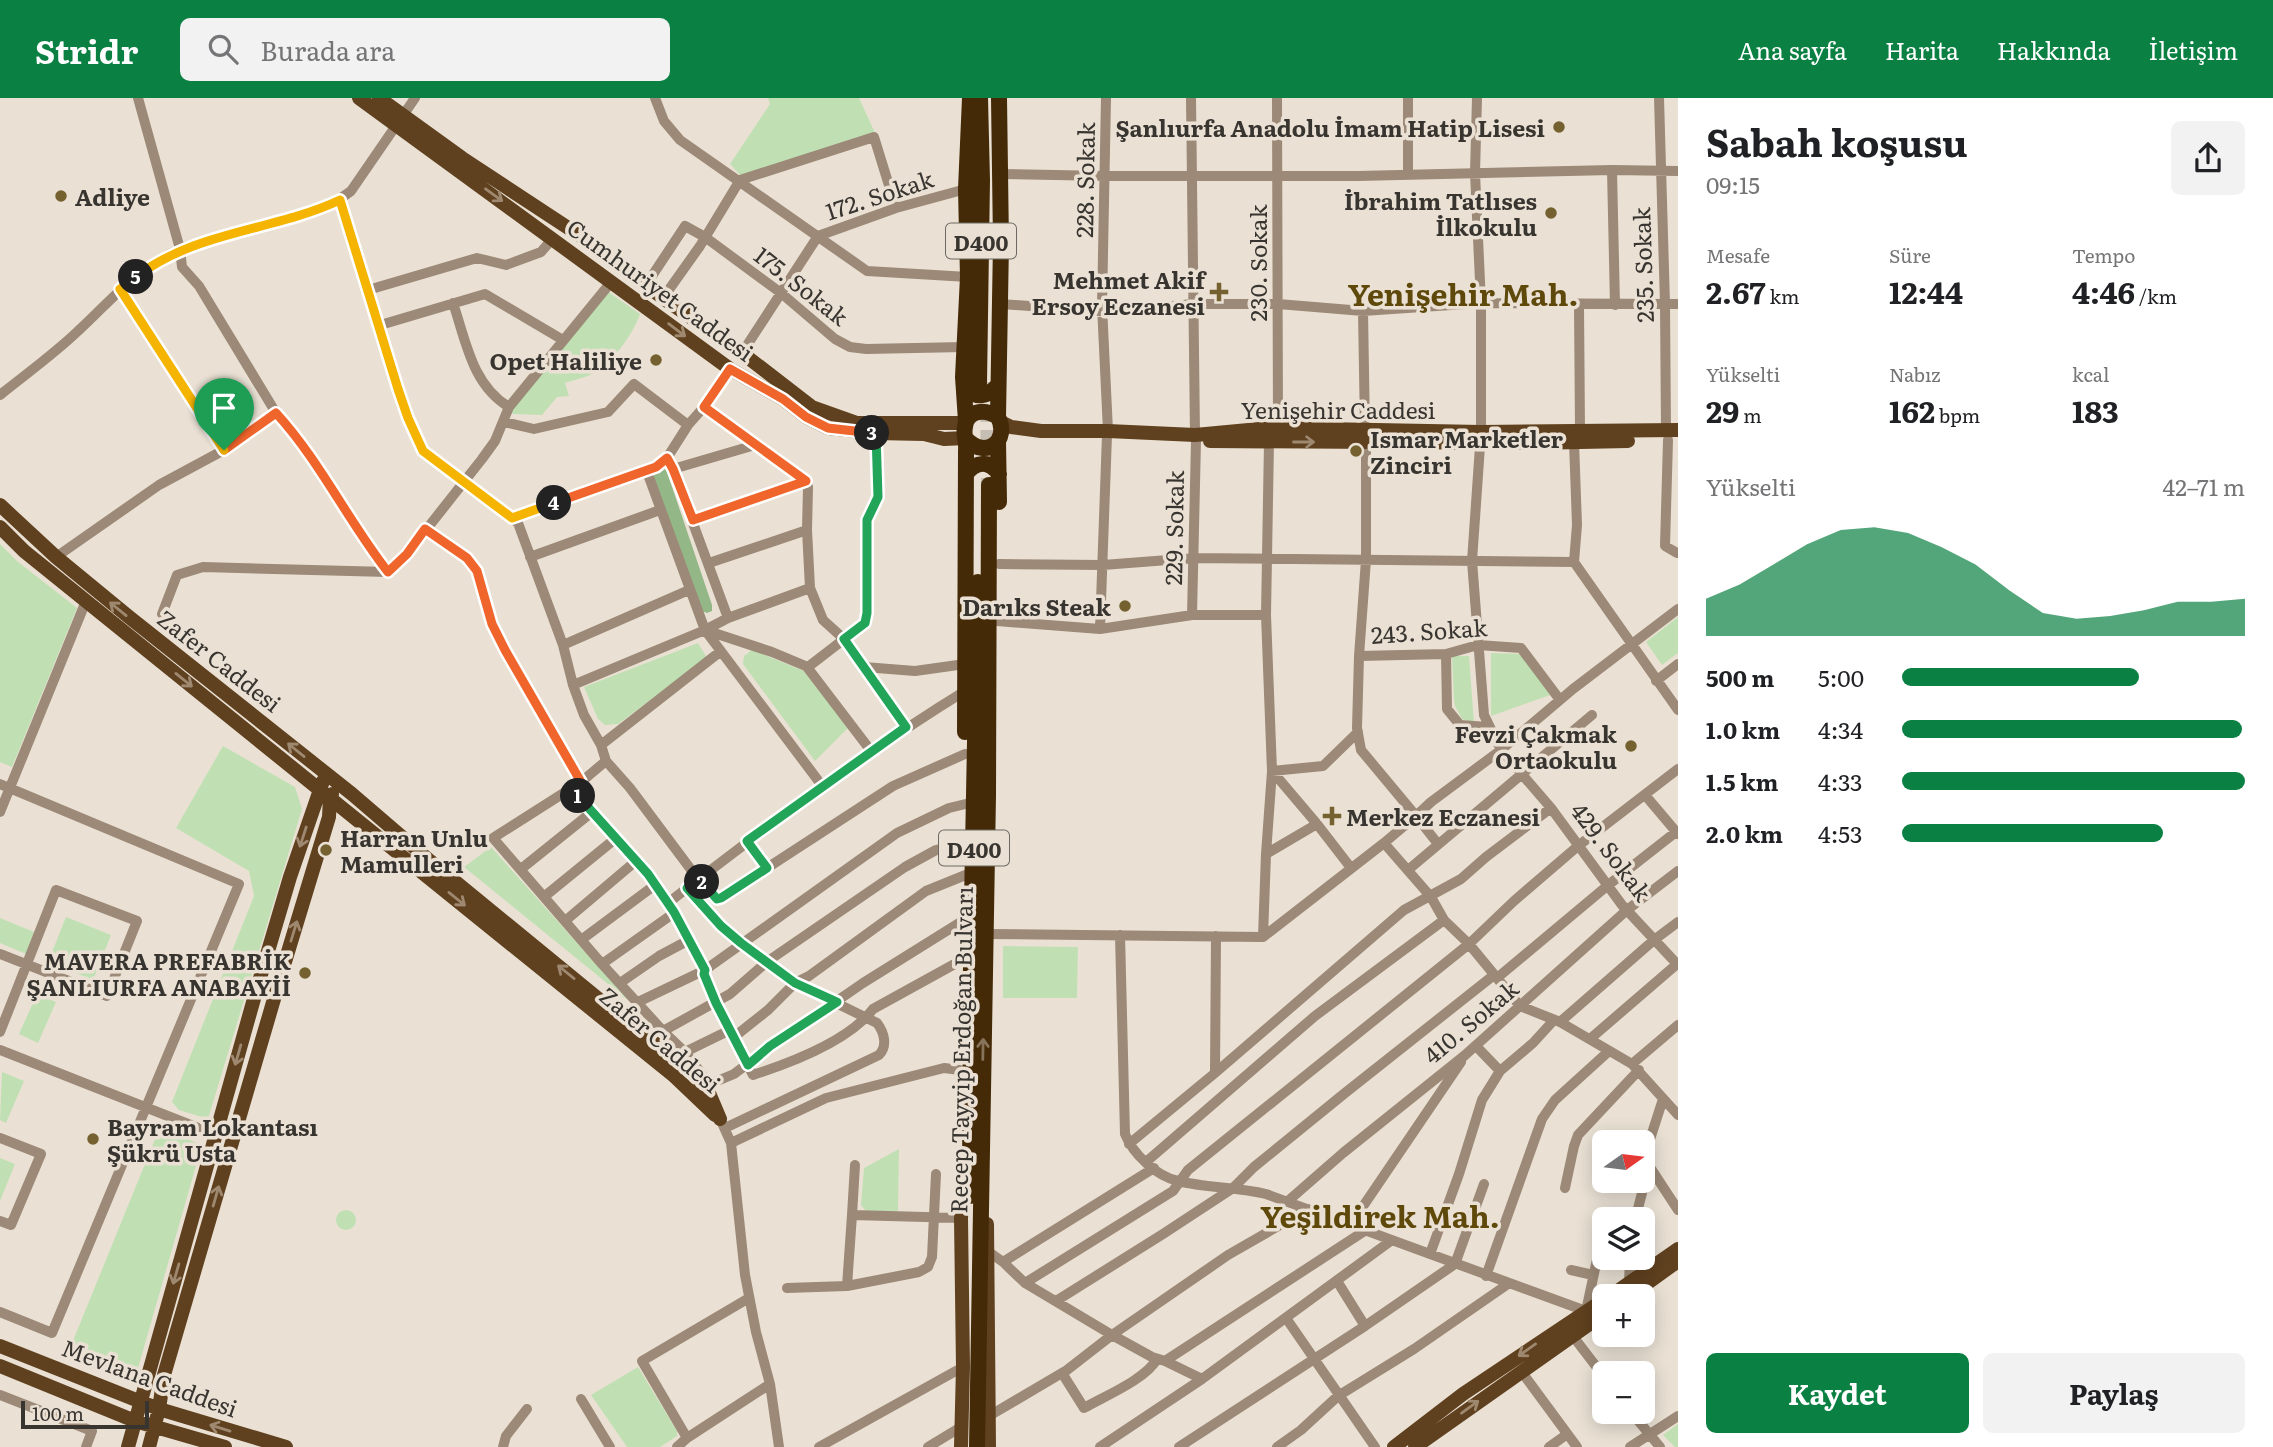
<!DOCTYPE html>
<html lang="tr">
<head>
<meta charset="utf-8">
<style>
	:root { --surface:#fff; --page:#f2f2f2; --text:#202124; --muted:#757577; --accent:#0b8043 }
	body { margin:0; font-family:Literata,serif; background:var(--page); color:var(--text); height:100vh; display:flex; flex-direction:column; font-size:26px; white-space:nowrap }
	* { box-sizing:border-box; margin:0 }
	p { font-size:23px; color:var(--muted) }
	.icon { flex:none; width:38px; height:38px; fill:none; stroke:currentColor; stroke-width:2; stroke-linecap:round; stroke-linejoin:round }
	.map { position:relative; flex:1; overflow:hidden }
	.drawer { display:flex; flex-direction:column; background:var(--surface); width:595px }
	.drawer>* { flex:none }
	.needle { width:46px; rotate:76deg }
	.tools { position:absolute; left:1592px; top:1032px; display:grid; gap:14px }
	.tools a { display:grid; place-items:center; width:63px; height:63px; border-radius:10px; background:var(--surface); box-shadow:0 4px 18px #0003; font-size:35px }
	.scale { position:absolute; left:21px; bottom:18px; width:128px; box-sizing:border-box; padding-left:7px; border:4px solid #383430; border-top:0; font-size:19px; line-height:24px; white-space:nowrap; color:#383430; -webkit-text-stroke:5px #eae1d4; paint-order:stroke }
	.pin { position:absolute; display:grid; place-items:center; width:60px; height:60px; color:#fff; margin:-72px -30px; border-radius:50% 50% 50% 0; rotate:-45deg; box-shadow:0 0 7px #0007 }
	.pin .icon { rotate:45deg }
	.km { position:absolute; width:35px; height:35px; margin:-18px; border-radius:50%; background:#222; color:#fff; font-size:19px; line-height:35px; text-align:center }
	.round { display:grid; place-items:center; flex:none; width:74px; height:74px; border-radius:10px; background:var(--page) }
	.headline { display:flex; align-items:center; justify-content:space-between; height:119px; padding:0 28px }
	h1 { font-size:38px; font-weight:700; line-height:52px }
	.stats { display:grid; grid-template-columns:repeat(3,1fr); gap:10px; height:119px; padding:7px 28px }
	.stats div { display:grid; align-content:center }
	.stats b { font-size:30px; font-weight:700 }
	.stats small { font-size:19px; font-weight:400 }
	.stats p { font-size:19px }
	.chart { height:196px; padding:14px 28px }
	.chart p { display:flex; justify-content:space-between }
	.chart svg { width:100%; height:126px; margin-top:7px; fill:var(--accent); opacity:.7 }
	.action { display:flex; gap:14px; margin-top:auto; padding:14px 28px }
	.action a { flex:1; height:80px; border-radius:10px; background:var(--accent); color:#fff; font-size:28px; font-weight:700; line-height:80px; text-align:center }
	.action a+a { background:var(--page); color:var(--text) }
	ul { padding:0 28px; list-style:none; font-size:23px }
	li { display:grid; grid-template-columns:112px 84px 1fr; align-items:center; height:52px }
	li i { height:18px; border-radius:9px; background:var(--accent) }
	header { display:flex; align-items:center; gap:42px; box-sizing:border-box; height:98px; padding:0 35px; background:var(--accent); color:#fff }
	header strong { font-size:33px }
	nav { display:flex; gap:38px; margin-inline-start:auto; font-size:24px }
	.search { width:490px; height:63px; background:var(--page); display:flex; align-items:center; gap:18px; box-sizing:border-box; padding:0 24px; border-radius:10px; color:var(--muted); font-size:26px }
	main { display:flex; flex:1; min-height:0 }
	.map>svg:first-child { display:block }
</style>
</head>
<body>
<header>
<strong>Stridr</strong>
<div class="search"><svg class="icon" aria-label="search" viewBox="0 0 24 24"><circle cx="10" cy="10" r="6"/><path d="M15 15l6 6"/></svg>Burada ara</div>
<nav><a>Ana sayfa</a><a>Harita</a><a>Hakkında</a><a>İletişim</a></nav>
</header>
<main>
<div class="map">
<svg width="1678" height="1349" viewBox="0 0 1678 1349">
	<rect width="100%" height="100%" fill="#eae1d4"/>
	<path fill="#c0e0b4" d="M768,0H859L876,37L742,79L730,66L770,6Z
		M607,193L640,216C632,238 613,264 592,276C584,280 573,282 565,285L569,298L557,299L542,317L513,316L511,313Z
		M0,446L17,463L77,510L12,669L0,664Z
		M1678,519V555L1662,567L1646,544Z
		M698,545L707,560L618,626L605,627L598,621L584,589Z
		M752,552L804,573L848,630L815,663L743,566L744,558Z
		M1491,555L1521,556L1550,597L1491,618Z
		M1452,558H1469L1474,625L1462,621L1455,608L1454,601Z
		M223,648L295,689L302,711L208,1021L179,1012L172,1004L254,798L249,773L176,730Z
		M491,749L629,903L464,769Z
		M66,819L111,837L93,882L48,864Z
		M0,820L34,834L26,856L0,845Z
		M1003,848L1078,849L1077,900H1003Z
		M37,896L56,904L38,945L19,936Z
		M2,974L24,983L6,1025L0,1022Z
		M160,1029L202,1047L134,1284L66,1260Z
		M899,1051L898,1113H904L867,1114L861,1107L864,1070Z
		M0,1060L15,1066L0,1103Z
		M336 1122a10 10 0 1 1 20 0a10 10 0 1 1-20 0Z
		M638,1269L677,1333V1338L660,1349H627L591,1297Z
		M1678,1326V1349H1675L1663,1337Z"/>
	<path fill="#94b787" d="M660,371H666L712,507V513L707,515L702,513L653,380L656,373Z"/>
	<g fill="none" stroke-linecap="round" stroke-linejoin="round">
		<path stroke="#c6beb3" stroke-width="16" stroke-dasharray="16 8" stroke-linecap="butt" d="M988,284L989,387"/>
		<path stroke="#9c8977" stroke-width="10" d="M138,0L180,151L182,169L199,188L276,315C320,363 347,423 388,474
			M655,0L664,23L680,42L867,173L968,179
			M1106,0L1102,208L1108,333
			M1191,0L1195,337
			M1277,0L1278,330
			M1408,0V76
			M1477,0L1475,75L1481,205V334L1472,463L1484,617L1501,652L1551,710L1622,807L1678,867
			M1659,0L1665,206L1666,333
			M1612,72L1615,207
			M1000,76L1106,78H1358L1612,72L1678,73
			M340,102L398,291L408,320L423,353L518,425L563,547L573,587L584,617L601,647L606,663L630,690L698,781L717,801L721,800L893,688L965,656
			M646,187L685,128L705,139L781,195L835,241L850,249L866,251L964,249
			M119,191L224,352
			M368,192L477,160L506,167L541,154L553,140
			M663,200L700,148L740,82L874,39L896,110
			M453,205C466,243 472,287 509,309
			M1001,206L1111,214L1193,206H1278L1363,213L1481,205L1678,206
			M1579,207L1580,333
			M1363,213L1365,332
			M377,228L485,196L563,242
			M742,255L818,138L896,110L966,91
			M0,297C26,276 54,256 78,233C111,203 139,167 181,151C232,130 309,127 351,93L415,0
			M704,309L806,383L808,389L807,432L810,490L823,522L844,541L906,629
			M504,324L534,331L608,314L634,286L688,327
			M1668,342L1665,448L1677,455
			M1366,345V462L1359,558L1357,630L1361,652L1416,718L1384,745L1431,799L1444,822L1469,846L1520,908L1560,924L1632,966L1678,1017
			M667,360L673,371L728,520
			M646,371L705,532L823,689
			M673,371L755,347
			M512,420L656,369L667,360L688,327L704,309L730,271
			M693,422L806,383
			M425,431L467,460L477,473L492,526L505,552L581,684
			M56,459L159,387L224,352L276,315
			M530,459L660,412
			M1574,464L1678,612
			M1574,464L1577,427L1574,344
			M709,465L807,432
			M999,466L1103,467L1194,460L1574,464
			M162,516L177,477L203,469L388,474L407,456L482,361L495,343L509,309L612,183
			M1192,517L1196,343
			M997,523L1100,531L1192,517H1266
			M1100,531L1107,337
			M705,532L772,554L808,569L865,525L869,450L868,422L878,399L875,335
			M563,547L689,492
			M1446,556L1447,611L1460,627L1488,629
			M1359,558L1446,556L1478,547L1521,550L1560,602
			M807,569L871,653
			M864,569L915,573L965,566
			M1656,583L1678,566
			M573,587L705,532L728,520L810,490
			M601,647L721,553
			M606,663L581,684L493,740L602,866L663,933L685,954L708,984
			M0,686L239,786L52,1235L0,1214
			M571,690L648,776L674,815L705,872L704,876L716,905L753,977C790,965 849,943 873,911L971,857
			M1645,697L1678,736
			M0,714L86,503
			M1317,726L1351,770
			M747,743L767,770
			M1438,746L1416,718L1431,704L1501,652L1573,591L1678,511
			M1266,756L1317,726L1272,673L1323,668L1358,634
			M521,771L592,714
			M1408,772L1592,617
			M687,790L721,828L795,885L877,925C884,934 888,948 879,957L725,1030
			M545,798L615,741
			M668,805C764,731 861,657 965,593
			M565,823L636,763
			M984,836L1263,839L1266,756L1272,673L1266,517L1269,344
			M1120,837L1125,1036C1133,1056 1156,1078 1178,1083C1206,1090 1237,1089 1266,1096L1586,1213L1599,1152
			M1263,839L1384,745
			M581,842L655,787
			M0,856L107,898L137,823L56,792L0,934
			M602,866L674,815
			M1497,880L1607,788L1676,734
			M620,885L659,858L689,842
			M638,904L705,872L897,735L949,710L974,704
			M1560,924L1654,842L1678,824
			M663,933L730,896L768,863L905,769L936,752L974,742
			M734,939L768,912L795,885L809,878L926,793L973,774
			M1590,941L1677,866
			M1476,948L1500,973
			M0,952L216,1037
			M685,954L730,932
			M1632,966L1678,927
			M1215,975L1216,838
			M710,986L734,976L770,949L863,885L972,817
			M718,1016L731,1045L745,1177L756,1234L770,1286L779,1349
			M0,1040L41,1056L11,1127L0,1123
			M731,1045L826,1000L944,970L960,972L970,977
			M1129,1046L1215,975L1404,812L1461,781L1486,759L1551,710
			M1644,1060L1678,1112
			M1146,1064L1315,918L1444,822
			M855,1067L852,1117L961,1120
			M1643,1071L1644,1060L1663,1001
			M1565,1090L1574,1048L1578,1037L1639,972
			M1288,1103L1343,1055L1464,958L1627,812L1678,773
			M1635,1122L1642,1095L1643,1083
			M1351,1126L1461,964
			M989,1154L1003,1164L1025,1185L1112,1237L1152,1259L1165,1263L1202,1281
			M1430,1156L1459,1076L1482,1002L1500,973L1533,945L1554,922
			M1003,1164L1154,1070
			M1571,1172L1593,1177
			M1486,1178L1542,1021L1555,1002L1609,953
			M1337,1183L1365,1228
			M1025,1185L1173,1093L1188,1072L1469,846L1514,803L1578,748L1678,671
			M1629,1186L1630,1160
			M847,1188L852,1117
			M787,1190L847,1188L919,1174L928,1169L932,1159L936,1076
			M1056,1203L1163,1136L1233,1090L1254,1069L1345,995L1494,877
			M1286,1220L1375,1349
			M1569,1233L1605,1280
			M1165,1263L1366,1132
			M1521,1273L1577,1349
			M1062,1275L1084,1310C1105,1298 1146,1281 1157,1261
			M0,1297L92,1333L86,1349
			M581,1301L610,1349
			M1631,1314L1660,1349
			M989,1318L1067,1272L1112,1237L1228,1157L1308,1111
			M687,1340L642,1263L749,1200
			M503,1349L506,1338L527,1311
			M677,1349L687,1340L770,1286
			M819,1349L963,1269
			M928,1349L961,1329
			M1100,1349L1202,1281L1392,1142
			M1179,1349L1365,1228L1455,1166L1484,1086
			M1277,1349L1301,1332L1338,1298L1414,1251L1508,1186
			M1549,1349L1566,1337
			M1630,1349L1678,1318"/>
		<path stroke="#60411f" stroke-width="14" d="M359,0L730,271L783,301L806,319L828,330L875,335L924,336L944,341L966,340
			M379,0L462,60L579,137L663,200L742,255L812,309L857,325H966
			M999,323L1011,329L1041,333H1108L1195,337L1270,330L1481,334L1678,332
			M1210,343L1533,345L1628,343
			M0,407L56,459L129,519L352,696L430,763L607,908L693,975L709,995L720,1021
			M0,429L24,453L673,977L715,1017
			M987,1126L989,1349
			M1609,1199L1678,1151
			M1628,1199L1678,1163
			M0,1248L159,1311L286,1349
			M0,1268L135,1323L225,1349
			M128,1349L255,897L290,779L323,683
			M149,1349L159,1311L164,1277L281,877L329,719L330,699L332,696
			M961,1349L963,1269L961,1120L964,1082
			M1394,1349L1463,1296L1605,1201
			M1415,1349L1605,1215"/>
		<path stroke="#452a08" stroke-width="16" d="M964,281L968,293C979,301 990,297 998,287
			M979,286L982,82L980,0
			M998,319L1001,145L999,0
			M966,323L963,279L968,179L966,91L970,0
			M998,343L999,404
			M966,376C976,363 989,362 999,376
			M965,634L966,353C967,343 963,337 965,329C967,311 986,311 998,319C1010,343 986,361 967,342
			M970,1098L971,857L978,484
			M977,1349L988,697L989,387"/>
	</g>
	<defs><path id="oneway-shaft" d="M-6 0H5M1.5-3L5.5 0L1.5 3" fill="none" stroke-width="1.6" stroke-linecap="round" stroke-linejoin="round" transform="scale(1.75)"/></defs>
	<g stroke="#9e8970">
		<use href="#oneway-shaft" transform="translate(494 97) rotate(36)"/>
		<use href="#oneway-shaft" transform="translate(677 232) rotate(37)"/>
		<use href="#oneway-shaft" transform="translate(1304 344)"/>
		<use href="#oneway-shaft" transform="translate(118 511) rotate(-141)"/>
		<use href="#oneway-shaft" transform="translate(184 582) rotate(39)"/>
		<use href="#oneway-shaft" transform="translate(296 652) rotate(-141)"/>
		<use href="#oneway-shaft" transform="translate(303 739) rotate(108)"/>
		<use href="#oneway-shaft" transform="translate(457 801) rotate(39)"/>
		<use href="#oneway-shaft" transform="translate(294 833) rotate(-73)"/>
		<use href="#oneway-shaft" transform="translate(566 874) rotate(-141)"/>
		<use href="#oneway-shaft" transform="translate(238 957) rotate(106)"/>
		<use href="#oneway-shaft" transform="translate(216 1098) rotate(-74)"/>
		<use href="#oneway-shaft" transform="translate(176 1176) rotate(106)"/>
		<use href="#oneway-shaft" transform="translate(1527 1252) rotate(145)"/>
		<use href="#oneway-shaft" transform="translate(1470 1309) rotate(-36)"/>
		<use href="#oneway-shaft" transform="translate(220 1330) rotate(-163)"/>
	</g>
	<use stroke="#87735a" href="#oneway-shaft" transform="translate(983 951) rotate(-89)"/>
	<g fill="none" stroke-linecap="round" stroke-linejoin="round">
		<defs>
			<path id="split-1" d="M224,352L276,315C320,363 348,423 388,474L407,456L425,431L467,460L477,473L492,526L505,552L581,684L571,690L578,698"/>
			<path id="split-2" d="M578,698L648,776L674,814L705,872L704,876L716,905L748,967L770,948L837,904L795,885L741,845L721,828L687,790L698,781L702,784"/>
			<path id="split-3" d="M702,784L717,801L721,800L767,770L747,743L906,629L844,541L865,525L867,515V422L878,399L876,335H872"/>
			<path id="split-4" d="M554,405L656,369L667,360L673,371L693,422L806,383L704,309L730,271L783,301L806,319L828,330L872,335"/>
			<path id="split-5" d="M136,179C195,133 274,133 340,102L398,291L408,320L423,353L512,420L554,405"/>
			<path id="split-6" d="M136,179L120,191L224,352"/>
		</defs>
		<use href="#split-1" stroke="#fff" stroke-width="14"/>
		<use href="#split-2" stroke="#fff" stroke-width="14"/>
		<use href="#split-3" stroke="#fff" stroke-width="14"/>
		<use href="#split-4" stroke="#fff" stroke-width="14"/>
		<use href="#split-5" stroke="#fff" stroke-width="14"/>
		<use href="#split-6" stroke="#fff" stroke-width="14"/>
		<use href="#split-1" stroke="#f0652b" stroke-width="9"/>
		<use href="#split-2" stroke="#22a559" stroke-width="9"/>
		<use href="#split-3" stroke="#22a559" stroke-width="9"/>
		<use href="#split-4" stroke="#f0652b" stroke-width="9"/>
		<use href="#split-5" stroke="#f5b400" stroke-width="9"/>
		<use href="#split-6" stroke="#f5b400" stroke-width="9"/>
	</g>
	<g fill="#756130" stroke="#eae1d4" stroke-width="2.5">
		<circle cx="1559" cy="29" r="7"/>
		<circle cx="61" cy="98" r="7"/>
		<circle cx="1551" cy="115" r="7"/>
		<path d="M1215.5 183.5h7v7h7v7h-7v7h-7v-7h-7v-7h7z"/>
		<circle cx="656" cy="262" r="7"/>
		<circle cx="1356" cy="353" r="7"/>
		<circle cx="1125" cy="508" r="7"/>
		<circle cx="1631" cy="648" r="7"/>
		<path d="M1328.5 707.5h7v7h7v7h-7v7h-7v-7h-7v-7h7z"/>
		<circle cx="326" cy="752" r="7"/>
		<circle cx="305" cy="875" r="7"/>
		<circle cx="93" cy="1041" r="7"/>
	</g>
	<g text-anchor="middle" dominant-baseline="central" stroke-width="7" stroke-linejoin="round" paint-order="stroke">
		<g fill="#eae1d4" stroke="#6d6861" stroke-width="2">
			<rect x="946" y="125.5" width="70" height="35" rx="5"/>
			<rect x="939" y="732.5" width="70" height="35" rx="5"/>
		</g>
		<g font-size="21" font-weight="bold" fill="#383430">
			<text x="981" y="143">D400</text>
			<text x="974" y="750">D400</text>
		</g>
		<g font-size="23" font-weight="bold" fill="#383430" stroke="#eae1d4" text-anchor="end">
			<text x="1545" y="29">Şanlıurfa Anadolu İmam Hatip Lisesi</text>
			<text x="75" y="98" text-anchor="start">Adliye</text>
			<text x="1537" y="102">İbrahim Tatlıses<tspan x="1537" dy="26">İlkokulu</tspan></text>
			<text x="1205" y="181">Mehmet Akif<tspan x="1205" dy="26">Ersoy Eczanesi</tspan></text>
			<text x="642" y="262">Opet Haliliye</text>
			<text x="1370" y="340" text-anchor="start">Ismar Marketler<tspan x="1370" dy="26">Zinciri</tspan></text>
			<text x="1111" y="508">Darıks Steak</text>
			<text x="1617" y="635">Fevzi Çakmak<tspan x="1617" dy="26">Ortaokulu</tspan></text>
			<text x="1346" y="718" text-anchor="start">Merkez Eczanesi</text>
			<text x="340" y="739" text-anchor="start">Harran Unlu<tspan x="340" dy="26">Mamulleri</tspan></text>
			<text x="291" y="862">MAVERA PREFABRİK<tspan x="291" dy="26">ŞANLIURFA ANABAYİİ</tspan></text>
			<text x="107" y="1028" text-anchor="start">Bayram Lokantası<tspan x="107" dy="26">Şükrü Usta</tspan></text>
		</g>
		<g font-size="23" fill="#383430" stroke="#eae1d4">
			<text transform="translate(1084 82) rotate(-89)">228. Sokak</text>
			<text transform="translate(879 96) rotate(-18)">172. Sokak</text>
			<text transform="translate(1257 165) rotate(-90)">230. Sokak</text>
			<text transform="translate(1642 167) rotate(-92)">235. Sokak</text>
			<text transform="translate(802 187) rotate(38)">175. Sokak</text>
			<text transform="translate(661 191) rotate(36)">Cumhuriyet Caddesi</text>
			<text x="1338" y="311">Yenişehir Caddesi</text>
			<text transform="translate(1173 430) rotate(-89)">229. Sokak</text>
			<text transform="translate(1429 532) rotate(-4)">243. Sokak</text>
			<text transform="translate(220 562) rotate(38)">Zafer Caddesi</text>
			<text transform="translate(1612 753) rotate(53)">429. Sokak</text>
			<text transform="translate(1470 923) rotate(-40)">410. Sokak</text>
			<text transform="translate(661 941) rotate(40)">Zafer Caddesi</text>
			<text transform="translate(960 952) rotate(-89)">Recep Tayyip Erdoğan Bulvarı</text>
			<text transform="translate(150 1279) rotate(20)">Mevlana Caddesi</text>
		</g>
		<g font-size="30" font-weight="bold" fill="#5e480a" stroke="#eae1d4">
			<text x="1463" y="195">Yenişehir Mah.</text>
			<text x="1380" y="1117">Yeşildirek Mah.</text>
		</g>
	</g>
</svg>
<div class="tools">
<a><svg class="needle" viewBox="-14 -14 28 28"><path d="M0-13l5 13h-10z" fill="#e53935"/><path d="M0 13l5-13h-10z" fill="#757577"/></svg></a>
<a><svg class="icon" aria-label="layers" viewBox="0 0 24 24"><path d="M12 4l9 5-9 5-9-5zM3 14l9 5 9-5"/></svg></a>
<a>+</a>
<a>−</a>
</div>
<div class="scale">100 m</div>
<div class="pin" style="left:224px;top:352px;background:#1e9e55"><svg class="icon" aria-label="arrive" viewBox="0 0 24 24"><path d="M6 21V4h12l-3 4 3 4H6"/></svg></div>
<b class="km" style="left:578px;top:698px">1</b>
<b class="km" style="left:702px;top:784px">2</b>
<b class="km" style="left:872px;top:335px">3</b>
<b class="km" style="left:554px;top:405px">4</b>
<b class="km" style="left:136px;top:179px">5</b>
</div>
<section class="drawer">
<div class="headline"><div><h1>Sabah koşusu</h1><p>09:15</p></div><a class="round"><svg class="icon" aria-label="share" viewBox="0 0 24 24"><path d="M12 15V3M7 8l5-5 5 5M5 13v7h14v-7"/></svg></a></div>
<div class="stats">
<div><p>Mesafe</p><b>2.67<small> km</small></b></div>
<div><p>Süre</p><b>12:44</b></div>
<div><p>Tempo</p><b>4:46<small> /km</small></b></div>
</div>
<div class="stats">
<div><p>Yükselti</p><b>29<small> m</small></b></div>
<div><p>Nabız</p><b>162<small> bpm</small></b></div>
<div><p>kcal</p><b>183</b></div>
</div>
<div class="chart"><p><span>Yükselti</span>42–71 m</p>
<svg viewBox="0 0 160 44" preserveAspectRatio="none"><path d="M0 44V31L10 26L20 19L30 12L40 7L50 6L60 8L70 13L80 19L90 28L100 36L110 38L120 37L130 35L140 32L150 32L160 31V44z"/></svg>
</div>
<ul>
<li><b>500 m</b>5:00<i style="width:69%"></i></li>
<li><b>1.0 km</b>4:34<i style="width:99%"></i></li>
<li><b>1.5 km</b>4:33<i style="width:100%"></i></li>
<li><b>2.0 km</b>4:53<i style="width:76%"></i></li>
</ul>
<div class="action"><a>Kaydet</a><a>Paylaş</a></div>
</section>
</main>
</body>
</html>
